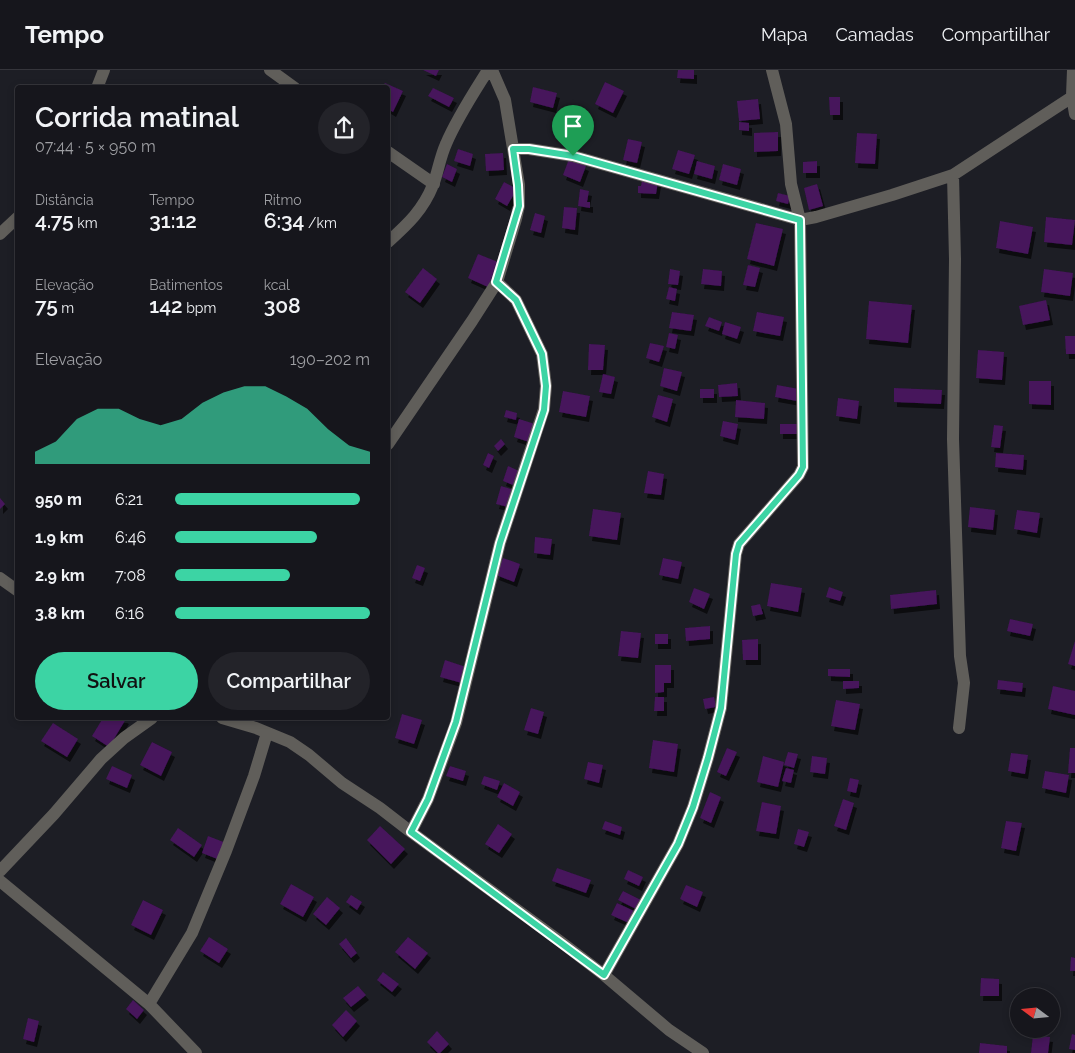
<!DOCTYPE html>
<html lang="pt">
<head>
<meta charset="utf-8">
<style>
	:root { --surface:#16161c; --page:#232329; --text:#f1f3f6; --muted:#9e9fa3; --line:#35353b; --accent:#3cd4a4 }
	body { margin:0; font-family:Raleway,sans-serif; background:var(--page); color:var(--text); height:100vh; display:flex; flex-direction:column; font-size:19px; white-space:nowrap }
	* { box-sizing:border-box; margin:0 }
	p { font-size:16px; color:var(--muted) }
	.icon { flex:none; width:28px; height:28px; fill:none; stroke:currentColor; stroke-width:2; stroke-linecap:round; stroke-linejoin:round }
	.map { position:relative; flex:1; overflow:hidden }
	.sheet { position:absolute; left:15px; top:15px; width:375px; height:635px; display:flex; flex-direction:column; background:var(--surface); border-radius:5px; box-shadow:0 2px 8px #0003,0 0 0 1px var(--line) }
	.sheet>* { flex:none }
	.needle { width:32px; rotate:286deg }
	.controls { position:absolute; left:1010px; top:918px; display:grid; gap:10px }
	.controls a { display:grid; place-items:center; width:50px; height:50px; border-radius:50%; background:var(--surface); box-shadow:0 2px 8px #0003,0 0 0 1px var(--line); font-size:25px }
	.pin { position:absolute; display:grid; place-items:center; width:42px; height:42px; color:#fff; margin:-51px -21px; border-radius:50% 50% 50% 0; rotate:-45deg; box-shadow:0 0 5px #0007 }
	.pin .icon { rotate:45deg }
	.round { display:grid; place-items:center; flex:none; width:52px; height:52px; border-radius:26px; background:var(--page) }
	.head { display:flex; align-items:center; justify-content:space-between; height:85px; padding:0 20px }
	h1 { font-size:28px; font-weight:600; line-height:38px }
	.metrics { display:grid; grid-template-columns:repeat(3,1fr); gap:8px; height:85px; padding:5px 20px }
	.metrics div { display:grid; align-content:center }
	.metrics b { font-size:21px; font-weight:600 }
	.metrics small { font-size:14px; font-weight:400 }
	.metrics p { font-size:14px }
	.chart { height:140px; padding:10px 20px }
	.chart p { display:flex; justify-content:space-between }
	.chart svg { width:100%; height:90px; margin-top:5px; fill:var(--accent); opacity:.7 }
	.cta { display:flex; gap:10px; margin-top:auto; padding:10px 20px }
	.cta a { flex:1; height:58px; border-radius:30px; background:var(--accent); color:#111; font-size:20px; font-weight:600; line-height:58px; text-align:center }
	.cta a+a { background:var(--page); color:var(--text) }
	ul { padding:0 20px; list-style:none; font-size:16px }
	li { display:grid; grid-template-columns:80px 60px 1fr; align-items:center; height:38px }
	li i { height:12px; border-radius:6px; background:var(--accent) }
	header { display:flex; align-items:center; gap:30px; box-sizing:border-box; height:70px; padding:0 25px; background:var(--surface); border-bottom:1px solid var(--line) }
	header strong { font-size:24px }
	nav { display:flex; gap:28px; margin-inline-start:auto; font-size:18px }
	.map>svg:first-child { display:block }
</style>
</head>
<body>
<header>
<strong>Tempo</strong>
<nav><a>Mapa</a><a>Camadas</a><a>Compartilhar</a></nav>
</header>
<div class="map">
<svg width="1075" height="983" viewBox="0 0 1075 983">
	<defs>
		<filter id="shadow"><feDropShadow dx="3" dy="5" stdDeviation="0" flood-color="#0009"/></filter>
	</defs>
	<rect width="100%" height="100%" fill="#1d1e25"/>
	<path fill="#46145c" filter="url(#shadow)" d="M423,0H439L436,6Z
		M678,0H694V9L677,8Z
		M605,12L624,21L613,43L595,34Z
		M385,13L403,21L393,42L388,39V18H382Z
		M533,17L557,23L553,38L530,32Z
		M433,18L454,28L449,37L428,26Z
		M829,27H840V45H830Z
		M758,29L760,49L739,51L737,31Z
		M739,52L749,53V61L739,60Z
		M778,62V81L754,82V63Z
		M857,63L877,64L875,94L855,93Z
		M628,69L642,72L637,93L623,90Z
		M458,79L473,84L470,96L454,91Z
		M678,80L695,85L689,104L672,99Z
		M503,83L504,100L486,101L485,84Z
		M569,89L586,96L580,112L563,105Z
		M697,91L715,96L712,109L694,104Z
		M817,91V103H803V92Z
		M447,94L457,99L452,112L442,107Z
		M723,94L741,99L737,115L719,110Z
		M642,111L658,112L656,124L638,123V116H641Z
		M504,112L517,119L507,136L495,129Z
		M817,114L823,136L809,140L804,118Z
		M580,119L589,121L587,132H590V138L578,136Z
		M778,123L790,126L788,134L776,131Z
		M564,137L577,138L575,160L562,158Z
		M535,143L545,146L541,163L530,160Z
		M1046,147L1075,150L1072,175L1044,172Z
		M1000,151L1033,157L1028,184L996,178Z
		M756,153L783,159L774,196L747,189Z
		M478,184L498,192L488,217L468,208Z
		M748,195L760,198L755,217L743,215Z
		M423,198L437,209L420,233L405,222Z
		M670,199L680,201L678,215L668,214Z
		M703,199L722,201L721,216L701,214Z
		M1044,199L1073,203L1070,226L1041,222Z
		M669,217L677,219L675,231L666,229Z
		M1046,230L1050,250L1023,255L1019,236Z
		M869,231L912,235L908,273L866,269Z
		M672,242L694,245L691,261L669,258Z
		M757,242L784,247L780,266L753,261Z
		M709,247L722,252L719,261L705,256Z
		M725,252L741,257L737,269L722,264Z
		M669,263L678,265L675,279L666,277Z
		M1065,266H1075V284H1066Z
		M650,273L664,276L659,292L646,288Z
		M589,274L605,275L603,300H588Z
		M978,280L1004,282L1002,310L976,308Z
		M664,298L682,302L677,321L660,316Z
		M603,304L615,307L611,324L599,322Z
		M1029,311H1051V335L1029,334Z
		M737,313L738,326L719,327L718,315Z
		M777,315L799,319L797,331L775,327Z
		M894,318L942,320L941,334L894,332Z
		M700,319H714V328H700Z
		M563,321L590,326L586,347L559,342Z
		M658,325L673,329L667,352L652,347Z
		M838,328L859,331L857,349L836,346Z
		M736,330L765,333L764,349L735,347Z
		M506,340L517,343L516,350L504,347Z
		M519,349L535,354L529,372L514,367Z
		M723,351L738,354L735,370L720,366Z
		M780,354H800V364H780Z
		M994,355L1003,356L1000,378L991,377Z
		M501,369L505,374L498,381L494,376Z
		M488,383L494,386L489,398L483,395Z
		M996,383L1024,385L1023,400L995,397Z
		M508,396L519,401L513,415L503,411Z
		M648,401L664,404L661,425L644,423Z
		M501,416L514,420L508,437L496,434Z
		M0,428L5,434L0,439Z
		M970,437L995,440L993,460L968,457Z
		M593,439L621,443L617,470L589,466Z
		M1017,440L1040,443L1037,463L1014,459Z
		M535,467L552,469L550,485L534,483Z
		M503,488L520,494L514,512L496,505Z
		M663,488L682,492L678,509L659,505Z
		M417,495L425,498L420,511L412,508Z
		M771,513L802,518L798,542L767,536Z
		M829,517L843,522L840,531L826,527Z
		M694,518L710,524L704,539L689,532Z
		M936,520L937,534L891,539L890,525Z
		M760,534L763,544L753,546L751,536Z
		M1010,549L1033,554L1030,566L1007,561Z
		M710,556V569L686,571L685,558Z
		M621,561L641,563L638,588L618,586Z
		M655,564H668V574H655Z
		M758,569V590H743L742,570Z
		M1075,571V596L1068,594Z
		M445,590L466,597L462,613L440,607Z
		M655,595H671V613H664V622L655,623Z
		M828,599H850V607L828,606Z
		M998,610L1023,613L1022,622L997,619Z
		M843,611H859V618L843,619Z
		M1053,616L1075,621V645L1048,639Z
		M655,627H664V641H654Z
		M714,627L716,637L705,639L703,629Z
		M836,630L860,634L855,660L831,656Z
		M531,638L544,642L538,664L524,660Z
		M402,644L422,650L414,674L395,668Z
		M103,648H124L126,649L109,677L92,666Z
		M53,653L78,669L67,687L41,671Z
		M653,670L678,674L674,702L649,698Z
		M152,672L172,682L161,706L140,695Z
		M727,678L737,682L726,706L717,702Z
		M1070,678H1075V703H1068Z
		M788,682L798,684L794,698L784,695Z
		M1011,683L1028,685L1025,704L1008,701Z
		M763,686L784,692L778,717L757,712Z
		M812,686L827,688L825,704L810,702Z
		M588,692L603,695L599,713L584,709Z
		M112,696L132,705L127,718L106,709Z
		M450,696L466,701L463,711L446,706Z
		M786,698L794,700L791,713L782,711Z
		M1045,701L1069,705L1066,723L1042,718Z
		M484,706L500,711L497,720L481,714Z
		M850,708L859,710L856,723L847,721Z
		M504,713L520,722L513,736L497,727Z
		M710,722L721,727L711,753L700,748Z
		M843,729L854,733L846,760L834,756Z
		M762,732L781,736L776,764L756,761Z
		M605,751L622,757L620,765L602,759Z
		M1006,751L1022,753L1016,781L1001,778Z
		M498,754L512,764L499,783L485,774Z
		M380,756L405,779L391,794L367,770Z
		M178,758L202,775L194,787L170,770Z
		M798,759L809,762L804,777L794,774Z
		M208,766L226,773L220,790L202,783Z
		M557,798L591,810L586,823L552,811Z
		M628,800L643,807L639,816L624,809Z
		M291,814L314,827L303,847L280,834Z
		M686,815L703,822L697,837L680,829Z
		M623,821L643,831L638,840L618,830Z
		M351,825L362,832L357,840L346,832Z
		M327,827L340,838L326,855L313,844Z
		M143,830L163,840L151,865L131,855Z
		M617,833L636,842L631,854L611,845Z
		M209,867L228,879L219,893L200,881Z
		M408,867L428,883L415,899L395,882Z
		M346,868L357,883L351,888L339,874Z
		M1071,887L1075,888V901H1070Z
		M383,902L399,914L392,922L377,910Z
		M981,908L999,909V926H980Z
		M358,916L366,925L351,937L343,928Z
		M1042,921V926H1033L1032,922Z
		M133,930L144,940L137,949L126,939Z
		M346,940L357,951L343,967L332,955Z
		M28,948L39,951L34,972L23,969Z
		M437,961L449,974L440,983H438L427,972Z
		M1072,964L1075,965V980L1069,979Z
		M1033,965L1050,967L1048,983H1031Z
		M980,973L1007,976V983H979Z"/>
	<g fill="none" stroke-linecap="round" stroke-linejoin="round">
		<path stroke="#605e5a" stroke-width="12" d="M270,0L295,18
			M1073,0L1072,26L1075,44
			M97,18L104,0
			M513,79H529L573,86L800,150L816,147L892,125L953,105L1075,25
			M388,82L434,114
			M953,105L955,189L953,369L960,586L964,613L959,658
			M0,164L18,147
			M388,172C408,154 423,140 433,115C438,102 440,87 446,74C457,48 473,24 488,0
			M388,374L472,251L497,212L516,149L519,136V115L505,30L492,0
			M0,508L18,521
			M222,648L256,658L290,672L309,685L342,713L380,738L411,762L561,872L604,905L669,960L703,983
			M411,762L428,729L456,653L500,473L544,339L546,316L542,284L516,230L497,212
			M0,801L54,744L101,689L124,668L152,648
			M0,811L149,934L196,983
			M604,905L678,774L693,737L708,688L721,638L736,484L739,474L799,405L803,397L800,150L791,114L786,54L772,0
			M149,934L192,863L226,781L254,706L267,663"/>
	</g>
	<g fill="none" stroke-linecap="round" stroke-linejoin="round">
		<defs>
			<path id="route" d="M513,79H529L573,86L800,150L803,397L799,405L739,474L736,484L721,638L708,688L693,737L678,774L604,905L411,762L428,729L456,652L500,473L544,340L546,316L542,284L516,230L496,212L519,136L518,115Z"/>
		</defs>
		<use href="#route" stroke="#fff" stroke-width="10"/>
		<use href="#route" stroke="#3cd4a4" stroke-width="6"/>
	</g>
</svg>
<div class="controls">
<a><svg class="needle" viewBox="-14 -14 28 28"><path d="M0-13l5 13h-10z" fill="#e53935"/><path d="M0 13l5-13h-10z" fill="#9e9fa3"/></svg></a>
</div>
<div class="pin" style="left:573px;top:86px;background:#1e9e55"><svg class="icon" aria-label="arrive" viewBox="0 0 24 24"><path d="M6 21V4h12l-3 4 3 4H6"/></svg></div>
<section class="sheet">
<div class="head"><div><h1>Corrida matinal</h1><p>07:44 · 5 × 950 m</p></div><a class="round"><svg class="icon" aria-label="share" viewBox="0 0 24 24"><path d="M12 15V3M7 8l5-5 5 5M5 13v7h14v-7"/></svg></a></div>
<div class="metrics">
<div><p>Distância</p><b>4.75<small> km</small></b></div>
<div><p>Tempo</p><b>31:12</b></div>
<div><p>Ritmo</p><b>6:34<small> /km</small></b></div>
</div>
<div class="metrics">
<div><p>Elevação</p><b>75<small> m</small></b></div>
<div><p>Batimentos</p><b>142<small> bpm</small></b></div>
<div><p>kcal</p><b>308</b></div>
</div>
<div class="chart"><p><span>Elevação</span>190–202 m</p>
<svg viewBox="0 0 160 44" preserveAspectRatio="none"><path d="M0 44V38L10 33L20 22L30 17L40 17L50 22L60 25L70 22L80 14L90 9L100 6L110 6L120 11L130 17L140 27L150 35L160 38V44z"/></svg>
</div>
<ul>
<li><b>950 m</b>6:21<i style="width:95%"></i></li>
<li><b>1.9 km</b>6:46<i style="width:73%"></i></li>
<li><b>2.9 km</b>7:08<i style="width:59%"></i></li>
<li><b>3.8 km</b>6:16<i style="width:100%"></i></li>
</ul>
<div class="cta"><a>Salvar</a><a>Compartilhar</a></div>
</section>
</div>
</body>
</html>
